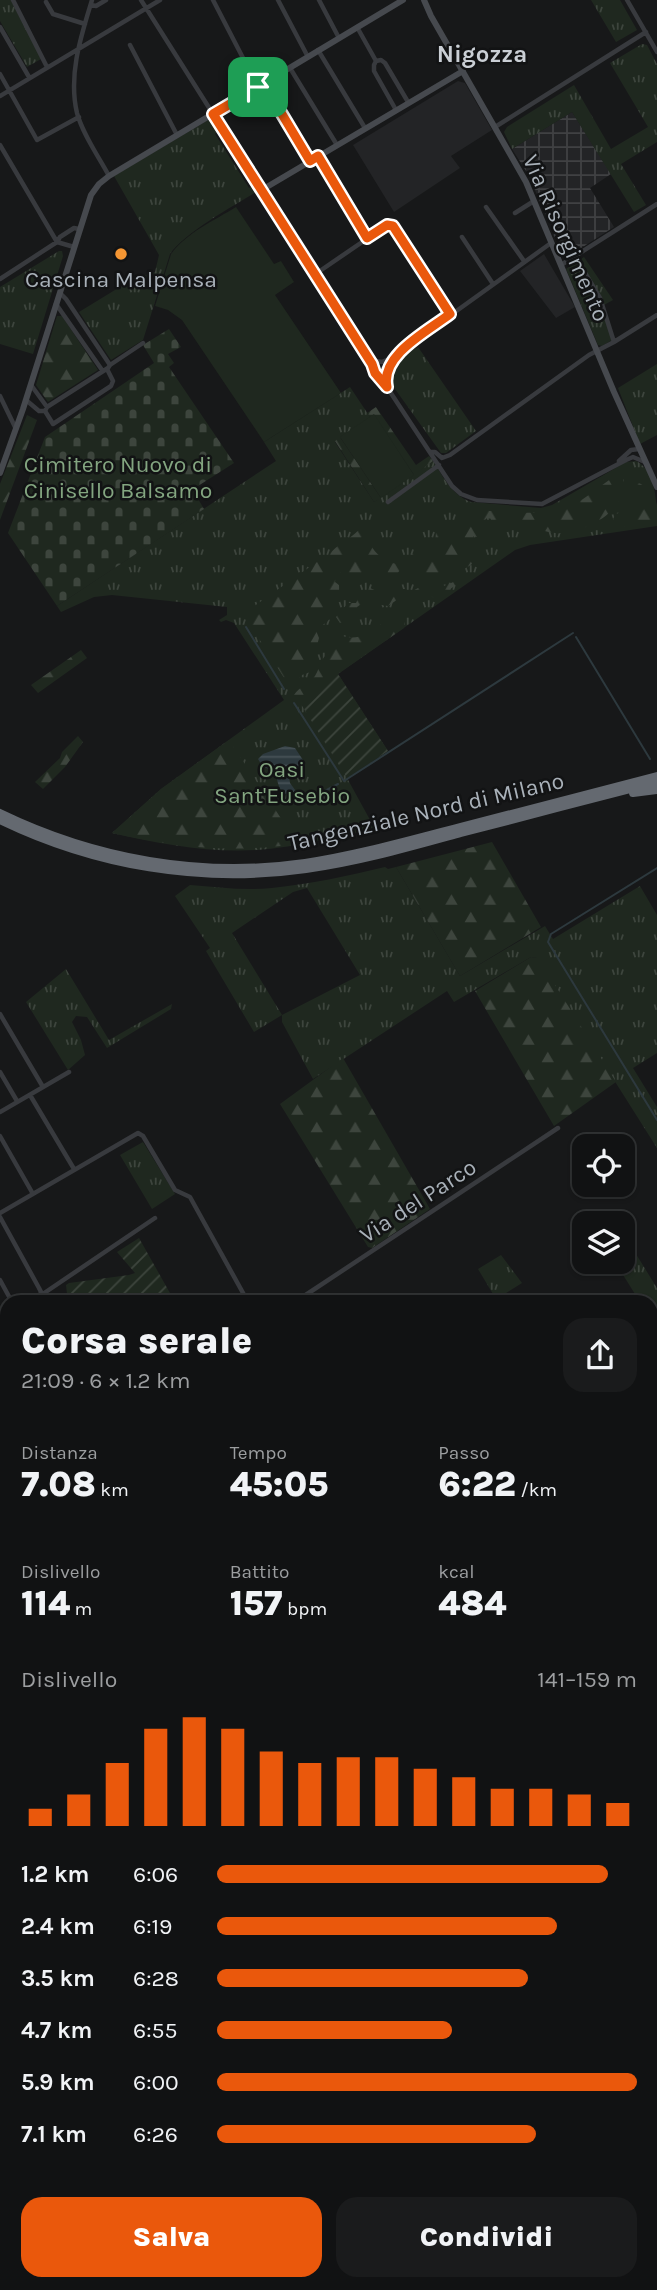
<!DOCTYPE html>
<html lang="it">
<head>
<meta charset="utf-8">
<style>
	:root { --surface:#111213; --page:#1a1b1c; --text:#f1f3f6; --muted:#9c9ea0; --line:#303233; --accent:#ea580c }
	body { margin:0; font-family:Karla,sans-serif; background:var(--page); color:var(--text); height:100vh; display:flex; flex-direction:column; font-size:26px; white-space:nowrap }
	* { box-sizing:border-box; margin:0 }
	p { font-size:23px; color:var(--muted) }
	.icon { flex:none; width:38px; height:38px; fill:none; stroke:currentColor; stroke-width:2; stroke-linecap:round; stroke-linejoin:round }
	.map { position:relative; flex:1; overflow:hidden }
	.details { position:absolute; left:0px; top:1295px; width:658px; height:996px; display:flex; flex-direction:column; background:var(--surface); border-radius:21px 21px 0 0; box-shadow:0 2px 5px #0004,0 0 0 2px var(--line) }
	.details>* { flex:none }
	.tools { position:absolute; left:572px; top:1134px; display:grid; gap:14px }
	.tools a { display:grid; place-items:center; width:63px; height:63px; border-radius:14px; background:var(--surface); box-shadow:0 2px 5px #0004,0 0 0 2px var(--line); font-size:35px }
	.pin { position:absolute; display:grid; place-items:center; width:60px; height:60px; color:#fff; margin:-30px; border-radius:14px; box-shadow:0 4px 10px #0006 }
	.round { display:grid; place-items:center; flex:none; width:74px; height:74px; border-radius:21px; background:var(--page) }
	.overview { display:flex; align-items:center; justify-content:space-between; height:119px; padding:0 21px }
	h1 { font-size:38px; font-weight:800; line-height:52px }
	.stats { display:grid; grid-template-columns:repeat(3,1fr); gap:10px; height:119px; padding:7px 21px }
	.stats div { display:grid; align-content:center }
	.stats b { font-size:35px; font-weight:800 }
	.stats small { font-size:19px; font-weight:400 }
	.stats p { font-size:19px }
	.chart { height:196px; padding:14px 21px }
	.chart p { display:flex; justify-content:space-between }
	.chart svg { width:100%; height:126px; margin-top:7px; stroke:var(--accent); stroke-width:6 }
	.cta { display:flex; gap:14px; margin-top:auto; padding:14px 21px }
	.cta a { flex:1; height:80px; border-radius:21px; background:var(--accent); color:#fff; font-size:28px; font-weight:800; line-height:80px; text-align:center }
	.cta a+a { background:var(--page); color:var(--text) }
	ul { padding:0 21px; list-style:none; font-size:23px }
	li { display:grid; grid-template-columns:112px 84px 1fr; align-items:center; height:52px }
	li i { height:18px; border-radius:9px; background:var(--accent) }
	.map>svg:first-child { display:block }
</style>
</head>
<body>
<div class="map">
<svg width="657" height="2290" viewBox="0 0 657 2290">
	<defs>
		<pattern id="industrial-grid" width="8" height="8" patternUnits="userSpaceOnUse" patternTransform="scale(1.75)"><rect width="8" height="8" fill="#232426"/><path d="M0 4h8M4 0v8" fill="none" stroke="#404143"/></pattern>
		<pattern id="grass-tufts" width="24" height="20" patternUnits="userSpaceOnUse" patternTransform="scale(1.75)"><rect width="24" height="20" fill="#1f281f"/><path d="M3 7l-1-3M5 7V3M7 7l1-3M15 17l-1-3M17 17v-4M19 17l1-3" fill="none" stroke="#3d453d"/></pattern>
		<pattern id="forest-firs" width="22" height="20" patternUnits="userSpaceOnUse" patternTransform="scale(1.75)"><rect width="22" height="20" fill="#1f281f"/><path d="M5 1l3.5 6h-7zM16 11l3.5 6h-7z" fill="#3d453d"/></pattern>
		<pattern id="cemetery-stones" width="16" height="16" patternUnits="userSpaceOnUse" patternTransform="scale(1.75)"><rect width="16" height="16" fill="#1f281f"/><path d="M2 7V4a2 2 0 0 1 4 0v3zM10 15v-3a2 2 0 0 1 4 0v3z" fill="#3d453d"/></pattern>
		<pattern id="garden-furrows" width="10" height="10" patternUnits="userSpaceOnUse" patternTransform="scale(1.75)"><rect width="10" height="10" fill="#1f281f"/><path d="M-1 1l2-2M0 10L10 0M9 11l2-2" fill="none" stroke="#3d453d"/></pattern>
		<pattern id="water-rules" width="6" height="5" patternUnits="userSpaceOnUse" patternTransform="scale(1.75)"><rect width="6" height="5" fill="#2d393e"/><path d="M0 2.5h6" fill="none" stroke="#495358"/></pattern>
	</defs>
	<rect width="100%" height="100%" fill="#171819"/>
	<path fill="#232426" d="M458,81L465,83L492,130L451,156L460,168L394,212L353,145Z
		M544,254L575,307L556,318L520,271Z"/>
	<path fill="url(#industrial-grid)" d="M572,112L611,174L590,188L614,227L575,252L548,220L528,174L512,149Z"/>
	<path fill="url(#grass-tufts)" fill-rule="evenodd" d="M0,0H11L41,59L27,67L0,21Z
		M591,0H620L637,30L616,42Z
		M642,44L647,45L657,64V142L621,164L646,205L634,212L572,112L512,149L504,132L507,127L574,85L611,149L648,127L610,63Z
		M210,119L218,131L215,134L249,188L253,186L256,192C232,207 185,232 170,254L143,340L111,360L79,312L133,279L155,272L159,255L114,176Z
		M59,251H62L63,256L33,354L0,344V287Z
		M584,257L613,300L602,306L612,340L602,346L598,345L566,269Z
		M418,347L476,431L446,453H441L390,382L399,358Z
		M657,364V435L640,444L618,388Z
		M350,387L370,417L335,442L374,502L433,461C444,478 452,495 471,502L541,508L552,505L626,462L636,461C657,471 657,506 657,526L530,545L515,550L338,674L388,751L347,778L375,829C337,836 297,847 258,850C208,853 160,844 112,833L161,789L284,700L234,623L226,620L221,622L219,620L227,615V607L112,595L94,597L61,612L57,606L276,461L264,442Z
		M385,867L388,869L396,867L460,976L545,926L553,939L640,886L657,915V1053L633,1068L657,1107V1148L537,958L531,957L454,1002L447,991L313,1079L282,1022V1015L254,1032L206,951L210,948L175,896L190,885C217,887 244,891 272,888C310,884 348,876 385,867ZM307,888L360,975L282,1015L232,933L293,892Z
		M66,969L109,1040L172,1004L171,1009L107,1048L87,1017L76,1016L72,1022L81,1040L85,1055L68,1070L26,1002Z
		M143,1142L175,1194L152,1209L120,1155Z
		M623,1233L657,1288V1311L651,1314V1302H640L615,1262H623Z
		M501,1255L522,1283L492,1302H481L493,1294L478,1269Z
		M657,1373V1479L651,1482V1376Z"/>
	<path fill="url(#forest-firs)" d="M57,316H62L98,370L48,402L36,385Z
		M376,407L416,465L429,456L433,461L414,475L374,415L370,417L367,413Z
		M27,415L37,420L0,520V484Z
		M340,437L381,498L374,502L335,441Z
		M617,475L623,478C628,510 589,531 561,533C553,534 547,531 539,530C527,528 519,532 509,522C515,507 541,516 555,512C578,507 597,487 617,475Z
		M638,483C645,485 647,489 649,495L655,499L657,505V524L647,525L639,522L632,527L616,526L613,519L616,514L621,512L622,509L632,505C632,495 629,489 638,483Z
		M470,508L490,511L499,510C504,518 505,526 498,533H494L492,519L487,518L483,522L486,530L480,538L473,536L479,553L477,560C456,577 416,600 412,554L424,561L438,555L442,549L435,543L436,533L448,528L455,530L460,528V516Z
		M362,526L365,528C368,546 378,560 397,564L400,570L397,574L391,577L379,576L349,590L344,582L342,574L331,565L328,556C337,543 353,539 362,526Z
		M321,559L323,566L336,575L335,582L339,585C340,601 333,625 315,628L319,638L310,672L302,675L290,687L243,614Z
		M463,578L465,579L437,598C424,595 414,599 401,597L388,606L364,602L357,607L358,616L350,621L340,623L336,617L348,603H356L358,599L357,596L370,588L381,593L391,585H395L399,589H406L409,593L418,588H423L427,593Z
		M401,616L405,620L404,628L299,701L294,695C299,687 309,684 315,676C321,667 320,656 331,653V638L337,634C368,647 374,620 401,616Z
		M81,650L87,658L38,693L31,685Z
		M78,736L83,742L65,767L43,789L35,782L60,758L62,752Z
		M229,740L298,844C230,853 179,848 112,833L161,789Z
		M492,842L541,927L460,976L396,867Z
		M531,957L538,958L616,1082L554,1126L475,991Z
		M343,1058L430,1209L372,1248L368,1247L280,1104Z
		M2,1474L7,1476V1546L0,1548Z"/>
	<path fill="url(#cemetery-stones)" d="M169,329L181,347L168,354L174,363L169,367L234,463L198,486L194,492L204,509L57,606L8,533L45,437L154,363L143,345Z
		M326,2284H425L417,2290H318Z"/>
	<path fill="url(#garden-furrows)" d="M338,674L388,751L347,778L299,701Z
		M139,1238L175,1302H68L66,1285L69,1283L129,1275L135,1273L117,1252Z"/>
	<path fill="#1f281f" d="M236,207L274,264L281,261L294,282L275,295L341,393L264,442L182,320L168,310L155,306L171,254C186,233 215,220 236,207Z
		M374,414L414,475L381,498L340,437Z"/>
	<path fill="url(#water-rules)" d="M285,746L295,748L303,760L299,769L289,776L290,783L298,794L294,798C277,792 279,785 275,771L263,767L258,759L263,754Z"/>
	<g fill="none" stroke-linecap="round" stroke-linejoin="round">
		<path stroke="#2d393e" stroke-width="2" d="M246,627L284,689
			M576,637L650,759
			M294,703L344,781L573,633
			M295,798L300,801
			M302,803L338,784
			M657,868L551,934L548,942L657,1120"/>
		<path stroke="#383a3e" stroke-width="4.5" d="M13,0L47,67
			M92,0C81,36 68,75 77,113C83,135 99,157 109,176
			M141,0L213,114
			M213,0L258,87
			M278,0L308,57
			M319,0L339,38
			M627,0L657,52
			M46,2L53,14L85,24
			M91,5L96,6L106,0
			M0,27L29,77
			M357,27L376,61
			M130,45L177,135
			M318,50L365,128
			M376,61L381,60L385,63L408,102
			M376,61L374,65V71L396,110
			M290,68L337,145
			M0,74L37,140L79,117
			M264,84L310,161
			M0,96L160,0
			M495,127L646,32
			M0,145L57,242L60,237L74,228L79,229
			M318,156L367,238
			M260,191L372,364L376,374L381,376L386,374L395,355
			M486,207L524,261
			M515,213L534,201
			M556,235L575,256L600,298L614,342
			M462,237L493,284
			M561,265L657,204
			M314,275L387,225H390L450,314
			M0,279L57,242L74,247
			M60,293L66,299L110,365
			M56,304L102,370
			M371,360L382,362L391,358L551,243
			M379,375L452,486L461,494L477,500L542,504L626,460L633,457L645,462
			M31,385L47,407
			M0,396L16,429
			M26,400L39,411H45L53,424L111,386L113,381L107,369
			M45,411L47,407L108,368L110,365L143,343
			M431,452H435L442,458L450,455L589,355L614,342L657,315
			M619,461L631,450L639,449
			M388,502L439,465
			M0,1014L43,1087
			M0,1072L17,1101
			M30,1095L74,1169
			M0,1112L69,1072
			M0,1136L33,1194
			M0,1213L138,1133L143,1136L175,1190L190,1197L248,1302
			M0,1217L39,1288L41,1292L39,1297
			M0,1280L12,1302
			M31,1302L155,1218
			M295,1302L558,1128
			M0,1323L7,1318
			M0,1559L7,1555
			M0,1634L7,1631
			M0,1692L7,1688
			M0,1743L7,1740
			M0,1807L7,1804
			M0,1883L7,1880
			M0,1956L7,1953
			M0,2061L7,2055
			M0,2086L7,2101
			M651,2119L657,2129
			M0,2159L7,2155
			M0,2213L7,2211
			M651,2217L657,2214
			M0,2266L7,2263
			M478,2284L482,2290
			M554,2284L558,2290
			M588,2284L592,2290
			M59,2290L63,2284
			M542,2290L552,2284
			M638,2290L639,2284"/>
		<path stroke="#46494e" stroke-width="6" d="M424,0L431,16L526,182L614,392L657,487
			M213,114L260,191L463,71
			M0,473L23,409L91,195L99,184L109,176L403,0
			M651,1370L657,1366
			M651,1846L657,1859
			M651,1862L657,1875
			M0,1894L7,1910
			M651,1944L657,1941
			M190,2284L193,2290
			M462,2284L464,2290"/>
		<path stroke="#54585e" stroke-width="7" d="M651,1822L657,1821
			M0,2053L7,2048"/>
		<path stroke="#646970" stroke-width="8" d="M633,793L657,790
			M0,813C95,859 201,878 305,863C358,855 410,840 461,827C526,810 592,793 657,776
			M0,820C95,866 201,884 306,869C358,862 410,847 461,833C526,816 592,799 657,782"/>
	</g>
	<g fill="none" stroke-linecap="round" stroke-linejoin="round">
		<defs>
			<path id="route" d="M264,84L310,161L318,156L367,238L387,225L393,226L450,314C428,331 380,355 387,387L375,373L372,364L213,114Z"/>
		</defs>
		<use href="#route" stroke="#fff" stroke-width="14"/>
		<use href="#route" stroke="#ea580c" stroke-width="9"/>
	</g>
	<circle fill="#f59633" stroke="#121314" stroke-width="2.5" cx="121" cy="254" r="7"/>
	<g text-anchor="middle" dominant-baseline="central" stroke-width="5" stroke-linejoin="round" paint-order="stroke">
		<g font-size="23" fill="#a9b1b9" stroke="#121314">
			<text transform="translate(566 238) rotate(66)">Via Risorgimento</text>
			<text transform="translate(426 812) rotate(-13)">Tangenziale Nord di Milano</text>
			<text transform="translate(418 1201) rotate(-33)">Via del Parco</text>
		</g>
		<g font-size="23" fill="#a9b1b9" stroke="#121314">
			<text x="121" y="279">Cascina Malpensa</text>
		</g>
		<g font-size="23" fill="#83a580" stroke="#121314">
			<text x="118" y="464">Cimitero Nuovo di<tspan x="118" dy="26">Cinisello Balsamo</tspan></text>
			<text x="282" y="769">Oasi<tspan x="282" dy="26">Sant'Eusebio</tspan></text>
		</g>
		<g font-size="24" font-weight="bold" fill="#cacfd5" stroke="#121314">
			<text x="482" y="54">Nigozza</text>
		</g>
	</g>
</svg>
<div class="tools">
<a><svg class="icon" aria-label="locate" viewBox="0 0 24 24"><circle cx="12" cy="12" r="6"/><path d="M12 2v4M12 18v4M2 12h4M18 12h4"/></svg></a>
<a><svg class="icon" aria-label="layers" viewBox="0 0 24 24"><path d="M12 4l9 5-9 5-9-5zM3 14l9 5 9-5"/></svg></a>
</div>
<div class="pin" style="left:258px;top:87px;background:#1e9e55"><svg class="icon" aria-label="arrive" viewBox="0 0 24 24"><path d="M6 21V4h12l-3 4 3 4H6"/></svg></div>
<section class="details">
<div class="overview"><div><h1>Corsa serale</h1><p>21:09 · 6 × 1.2 km</p></div><a class="round"><svg class="icon" aria-label="share" viewBox="0 0 24 24"><path d="M12 15V3M7 8l5-5 5 5M5 13v7h14v-7"/></svg></a></div>
<div class="stats">
<div><p>Distanza</p><b>7.08<small> km</small></b></div>
<div><p>Tempo</p><b>45:05</b></div>
<div><p>Passo</p><b>6:22<small> /km</small></b></div>
</div>
<div class="stats">
<div><p>Dislivello</p><b>114<small> m</small></b></div>
<div><p>Battito</p><b>157<small> bpm</small></b></div>
<div><p>kcal</p><b>484</b></div>
</div>
<div class="chart"><p><span>Dislivello</span>141–159 m</p>
<svg viewBox="0 0 160 44" preserveAspectRatio="none"><path d="M5 44V38M15 44V33M25 44V22M35 44V10M45 44V6M55 44V10M65 44V18M75 44V22M85 44V20M95 44V20M105 44V24M115 44V27M125 44V31M135 44V31M145 44V33M155 44V36"/></svg>
</div>
<ul>
<li><b>1.2 km</b>6:06<i style="width:93%"></i></li>
<li><b>2.4 km</b>6:19<i style="width:81%"></i></li>
<li><b>3.5 km</b>6:28<i style="width:74%"></i></li>
<li><b>4.7 km</b>6:55<i style="width:56%"></i></li>
<li><b>5.9 km</b>6:00<i style="width:100%"></i></li>
<li><b>7.1 km</b>6:26<i style="width:76%"></i></li>
</ul>
<div class="cta"><a>Salva</a><a>Condividi</a></div>
</section>
</div>
</body>
</html>
